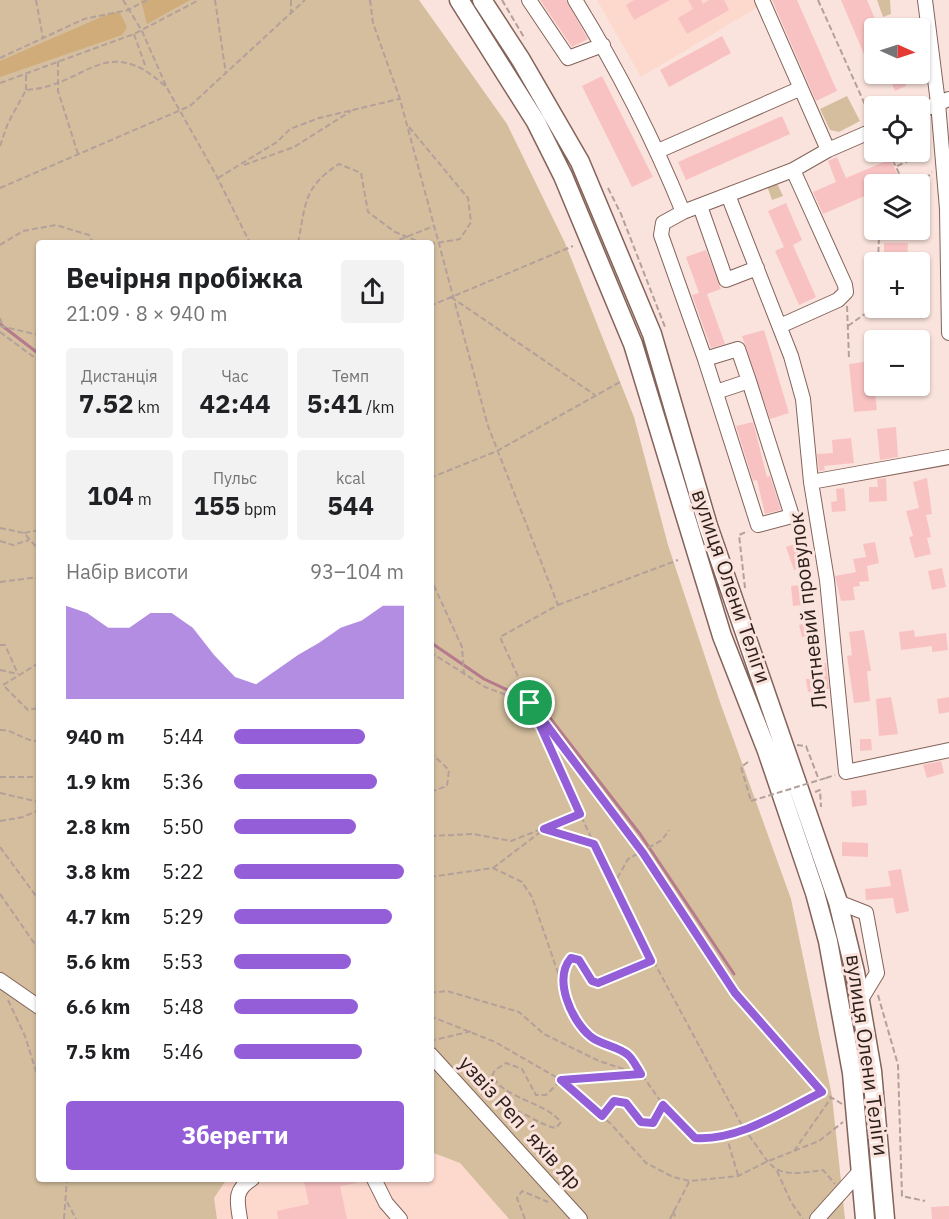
<!DOCTYPE html>
<html lang="uk">
<head>
<meta charset="utf-8">
<style>
	:root { --surface:#fff; --page:#f2f2f2; --text:#202124; --muted:#757577; --accent:#935ed7 }
	body { margin:0; font-family:"IBM Plex Sans",sans-serif; background:var(--page); color:var(--text); height:100vh; display:flex; flex-direction:column; font-size:22px; white-space:nowrap }
	* { box-sizing:border-box; margin:0 }
	p { font-size:20px; color:var(--muted) }
	.icon { flex:none; width:33px; height:33px; fill:none; stroke:currentColor; stroke-width:2; stroke-linecap:round; stroke-linejoin:round }
	.map { position:relative; flex:1; overflow:hidden }
	.details { position:absolute; left:36px; top:240px; width:398px; height:942px; display:flex; flex-direction:column; background:var(--surface); border-radius:6px; box-shadow:0 2px 4px #0004 }
	.details>* { flex:none }
	.needle { width:39px; rotate:93deg }
	.controls { position:absolute; left:864px; top:18px; display:grid; gap:12px }
	.controls a { display:grid; place-items:center; width:66px; height:66px; border-radius:6px; background:var(--surface); box-shadow:0 2px 4px #0004; font-size:30px }
	.pin { position:absolute; display:grid; place-items:center; width:51px; height:51px; color:#fff; margin:-26px; border:3px solid #fff; border-radius:50%; box-shadow:0 2px 6px #0007 }
	.round { display:grid; place-items:center; flex:none; width:63px; height:63px; border-radius:6px; background:var(--page) }
	.overview { display:flex; align-items:center; justify-content:space-between; height:102px; padding:0 30px }
	h1 { font-size:27px; font-weight:700; line-height:45px }
	.stats { display:grid; grid-template-columns:repeat(3,1fr); gap:9px; height:102px; padding:6px 30px }
	.stats div { display:grid; align-content:center; border-radius:6px; background:var(--page); text-align:center }
	.stats b { font-size:26px; font-weight:700 }
	.stats small { font-size:16px; font-weight:400 }
	.stats p { font-size:16px }
	.chart { height:168px; padding:12px 30px }
	.chart p { display:flex; justify-content:space-between }
	.chart svg { width:100%; height:108px; margin-top:6px; fill:var(--accent); opacity:.7 }
	.button { display:flex; gap:12px; margin-top:auto; padding:12px 30px }
	.button a { flex:1; height:69px; border-radius:6px; background:var(--accent); color:#fff; font-size:24px; font-weight:700; line-height:69px; text-align:center }
	ul { padding:0 30px; list-style:none; font-size:20px }
	li { display:grid; grid-template-columns:96px 72px 1fr; align-items:center; height:45px }
	li i { height:15px; border-radius:8px; background:var(--accent) }
	.map>svg:first-child { display:block }
</style>
</head>
<body>
<div class="map">
<svg width="949" height="1219" viewBox="0 0 949 1219">
	<rect width="100%" height="100%" fill="#fae3dc"/>
	<path fill="#fdd8cc" d="M597,0H755L758,7L641,77Z
		M431,1152L460,1163L509,1219H217L214,1198L227,1179H430Z"/>
	<path fill="#d4be9e" d="M0,0H419L507,124L565,243L634,417L668,545L720,702L791,899L832,1096L845,1219H509L460,1163L431,1152L430,243H39V1179H227L214,1198L217,1219H0Z
		M877,0H890L891,14L883,17Z
		M847,96L860,121L839,132L830,130L820,109Z
		M776,181L783,196L772,200L767,186Z"/>
	<path fill="#cfac79" d="M141,0H190L147,24Z
		M113,12L120,13L127,27L122,35L0,77V61Z"/>
	<g fill="none" stroke-linecap="round" stroke-linejoin="round">
		<path stroke="#b67a8d" stroke-width="3" d="M0,324L39,354
			M430,642L484,679L540,705L640,834L734,974"/>
	</g>
	<path fill="#f9c2c2" d="M540,0H566L588,39L572,47Z
		M634,0H670L634,20L626,5Z
		M688,0H701L703,4L709,0H724L729,10L687,34L678,18L693,9Z
		M772,0H797L837,91L816,101Z
		M841,0H867L879,28H874V78Z
		M722,36L731,53L669,87L660,70Z
		M888,74H901L906,86L895,91Z
		M602,76L653,177L632,187L582,86Z
		M782,116L790,134L686,180L678,162Z
		M837,157L846,178L891,159L900,181L893,184H874V192L823,214L813,192L836,182L828,161Z
		M786,203L802,240L793,245L816,297L799,305L775,251L784,247L768,211Z
		M928,215L929,225L920,226V216Z
		M884,243H908L907,262H884Z
		M706,250L721,289L707,294L725,344L711,348L692,295L699,293L686,257Z
		M764,330L789,413L770,419L742,336Z
		M871,361L877,410L854,412L849,364Z
		M753,422L767,477L770,476L781,510L765,514L757,480L753,481L736,426Z
		M896,427L898,457L880,460L877,429Z
		M851,438L854,463L824,466L825,470L819,471L817,454L833,453L832,440Z
		M886,478L887,501L869,502V487H878L877,479Z
		M927,478L932,514L926,515L931,537L927,538L931,554L915,558L909,537L913,536L906,511L919,508L913,482Z
		M844,488L846,511L832,512L831,502L837,501L836,489Z
		M804,541L811,565L794,570L786,547Z
		M875,542L879,563L867,566L869,581L859,582L860,586L853,587L855,600L841,601L835,576L856,572L853,559L866,557L863,544Z
		M942,568L946,587L932,590L928,571Z
		M814,584L815,604L793,606L791,586Z
		M815,620L821,639L809,643L807,636L802,637L799,625Z
		M864,630L871,671H867L870,701L854,703L847,656L852,655L849,632Z
		M914,630L915,637L946,633L948,650L932,652V646L901,650L899,632Z
		M826,663L829,689L808,692L806,679L817,678L815,664Z
		M891,697L898,734L879,736L876,699Z
		M949,697V712L939,714L937,699Z
		M860,739H871L872,750L860,751Z
		M941,761L944,773L927,778L923,765Z
		M866,790L867,805L852,807L851,791Z
		M842,842L868,843V857L842,856Z
		M901,869L909,911L896,914L893,898L866,900L865,889L891,886L888,871Z
		M317,1179H356V1183L340,1186L347,1219H278L277,1211L309,1204L304,1182Z
		M949,1206V1219H932L931,1207Z"/>
	<g fill="none" stroke-linecap="round" stroke-linejoin="round">
		<defs>
			<path id="minor" d="M529,0L568,58L603,45
				M575,0C617,68 653,138 683,212L793,170L828,150L874,130
				M762,0L828,150
				M925,0L938,103L947,209L949,333
				M920,111L949,99
				M658,151L799,89
				M728,195L791,356L803,399L811,482
				M700,206L726,280L757,268
				M683,212L663,223L661,235L705,359L758,525L792,516L749,381L716,392
				M780,326L838,300L846,292L845,285L793,170
				M705,359L738,349L749,381
				M949,457L811,482L827,580L846,772L949,750
				M838,902L866,913L877,973L860,1001
				M0,980L39,1007
				M430,1054L580,1219
				M374,1179L386,1203L400,1219
				M240,1219C237,1200 234,1190 252,1179
				M817,1219L862,1169"/>
			<path id="major" d="M459,0L536,122L563,176L633,344L722,636L767,751L815,893L828,941L852,1073L865,1219
				M482,0L521,60L580,162L652,334L708,526L838,902L855,972L872,1071L885,1219"/>
		</defs>
		<use href="#minor" stroke="#846359" stroke-width="16"/>
		<use href="#major" stroke="#846359" stroke-width="21"/>
		<path stroke="#b4a09a" stroke-width="2" stroke-dasharray="6 3" stroke-linecap="butt" d="M36,0L43,38
			M123,0L142,31L167,88L215,173L250,243
			M215,0L226,74
			M291,0V14
			M370,0L373,23L400,99L488,426L558,605L500,637L530,703L643,853L735,993L822,1092L842,1104
			M502,0L525,39
			M818,0L871,118
			M134,34L146,68
			M0,58L84,19L128,10L147,0
			M58,61V91L78,154
			M0,83L134,34L199,0
			M26,90V75
			M409,127L468,198L471,222L460,239L430,244
			M0,146L8,123L26,90C87,86 105,31 165,86
			M889,152L904,184
			M244,165L294,147L351,111
			M897,166L930,151
			M218,178L277,142L290,129L319,118L399,99
			M920,186L932,172
			M0,188L190,106L305,0
			M608,188L621,214L665,327
			M298,243C306,204 303,187 339,164L361,173L368,212L395,232L422,243
			M391,243L434,226
			M0,245L23,231L56,225L89,235L93,243
			M878,262L879,237L882,230
			M451,297L595,395
			M430,306L573,246
			M847,306L849,358
			M0,318L3,327
			M0,326L39,335
			M848,326L866,313L874,302
			M0,332L39,361
			M430,478L497,451L620,382
			M0,528L24,533
			M39,530L24,533L39,550
			M0,541L13,545L29,540
			M430,577L462,647L464,673
			M0,582L39,577
			M745,588L739,535L748,531
			M558,605L678,560
			M0,645H5L18,674
			M430,652L485,687L528,703
			M39,663L3,685L28,710L39,708
			M0,670L18,674
			M533,710L613,886L744,1129C775,1168 767,1179 823,1170L835,1184
			M0,730C14,729 24,742 39,741
			M797,745L806,746L819,780
			M430,752L449,770L447,786L430,792
			M748,762L741,767L751,801
			M0,777H39
			M826,778L835,775
			M815,792L820,790L821,807
			M0,793L39,802
			M0,821L23,817L39,810
			M544,829L593,843
			M430,836L473,834L511,841L580,814
			M0,847L39,900
			M493,868L543,830
			M430,877L493,868L522,882L532,897L570,1008L590,1037L628,1055L671,1116L695,1138L713,1139L744,1129L822,1092
			M613,886L628,859L662,840L669,830
			M0,894L39,950
			M563,979L566,965L571,958L579,960L592,981L598,983L651,961
			M430,993L447,991L519,1012L544,1034L599,1061L639,1074
			M878,995L898,1065L902,1196L925,1201
			M8,1000L25,1036L39,1081
			M430,1016L495,1042L561,1080L611,1124L646,1163L673,1177L690,1181L738,1176L766,1162L819,1141L843,1122
			M430,1041L472,1031
			M602,1116L614,1100L626,1103L641,1122L653,1123L663,1105
			M504,1118L509,1109C526,1112 539,1125 556,1128L561,1122C542,1100 508,1101 492,1076L495,1070L506,1063L522,1069L536,1095H546L561,1080L641,1074
			M726,1135L738,1175
			M794,1151L831,1098
			M777,1171L791,1202L803,1219
			M67,1202L76,1219
			M673,1211L676,1219
			M64,1219L67,1179
			M525,1219L517,1198L522,1191L548,1202
			M670,1219L689,1182"/>
		<use href="#minor" stroke="#fff" stroke-width="14"/>
		<use href="#major" stroke="#fff" stroke-width="18"/>
		<path stroke="#b4a09a" stroke-width="2" stroke-dasharray="6 3" stroke-linecap="butt" d="M751,801L826,778"/>
	</g>
	<g fill="none" stroke-linecap="round" stroke-linejoin="round">
		<defs>
			<path id="route" d="M530,703L643,853L735,993L822,1092C783,1111 739,1141 695,1138L663,1105L653,1123L641,1122L626,1103L614,1101L602,1116L561,1080L641,1074C637,1068 633,1059 628,1055C618,1046 600,1045 590,1036C571,1020 553,979 571,958L579,960L592,981L598,983L651,961L594,844L544,829L580,814Z"/>
		</defs>
		<use href="#route" stroke="#fff" stroke-width="12"/>
		<use href="#route" stroke="#935ed7" stroke-width="8"/>
	</g>
	<g text-anchor="middle" dominant-baseline="central" stroke-width="6" stroke-linejoin="round" paint-order="stroke">
		<g font-size="21" fill="#2c1e1a" stroke="#fae3dc">
			<text transform="translate(732 586) rotate(71)">вулиця Олени Теліги</text>
			<text transform="translate(807 611) rotate(-97)">Лютневий провулок</text>
			<text transform="translate(868 1055) rotate(82)">вулиця Олени Теліги</text>
			<text transform="translate(521 1122) rotate(48)">узвіз Репʼяхів Яр</text>
		</g>
	</g>
</svg>
<div class="controls">
<a><svg class="needle" viewBox="-14 -14 28 28"><path d="M0-13l5 13h-10z" fill="#e53935"/><path d="M0 13l5-13h-10z" fill="#757577"/></svg></a>
<a><svg class="icon" aria-label="locate" viewBox="0 0 24 24"><circle cx="12" cy="12" r="6"/><path d="M12 2v4M12 18v4M2 12h4M18 12h4"/></svg></a>
<a><svg class="icon" aria-label="layers" viewBox="0 0 24 24"><path d="M12 4l9 5-9 5-9-5zM3 14l9 5 9-5"/></svg></a>
<a>+</a>
<a>−</a>
</div>
<div class="pin" style="left:530px;top:703px;background:#1e9e55"><svg class="icon" aria-label="arrive" viewBox="0 0 24 24"><path d="M6 21V4h12l-3 4 3 4H6"/></svg></div>
<section class="details">
<div class="overview"><div><h1>Вечірня пробіжка</h1><p>21:09 · 8 × 940 m</p></div><a class="round"><svg class="icon" aria-label="share" viewBox="0 0 24 24"><path d="M12 15V3M7 8l5-5 5 5M5 13v7h14v-7"/></svg></a></div>
<div class="stats">
<div><p>Дистанція</p><b>7.52<small> km</small></b></div>
<div><p>Час</p><b>42:44</b></div>
<div><p>Темп</p><b>5:41<small> /km</small></b></div>
</div>
<div class="stats">
<div><b>104<small> m</small></b></div>
<div><p>Пульс</p><b>155<small> bpm</small></b></div>
<div><p>kcal</p><b>544</b></div>
</div>
<div class="chart"><p><span>Набір висоти</span>93–104 m</p>
<svg viewBox="0 0 160 44" preserveAspectRatio="none"><path d="M0 44V6L10 9L20 15L30 15L40 9L50 9L60 15L70 26L80 35L90 38L100 32L110 26L120 21L130 15L140 12L150 6L160 6V44z"/></svg>
</div>
<ul>
<li><b>940 m</b>5:44<i style="width:77%"></i></li>
<li><b>1.9 km</b>5:36<i style="width:84%"></i></li>
<li><b>2.8 km</b>5:50<i style="width:72%"></i></li>
<li><b>3.8 km</b>5:22<i style="width:100%"></i></li>
<li><b>4.7 km</b>5:29<i style="width:93%"></i></li>
<li><b>5.6 km</b>5:53<i style="width:69%"></i></li>
<li><b>6.6 km</b>5:48<i style="width:73%"></i></li>
<li><b>7.5 km</b>5:46<i style="width:75%"></i></li>
</ul>
<div class="button"><a>Зберегти</a></div>
</section>
</div>
</body>
</html>
